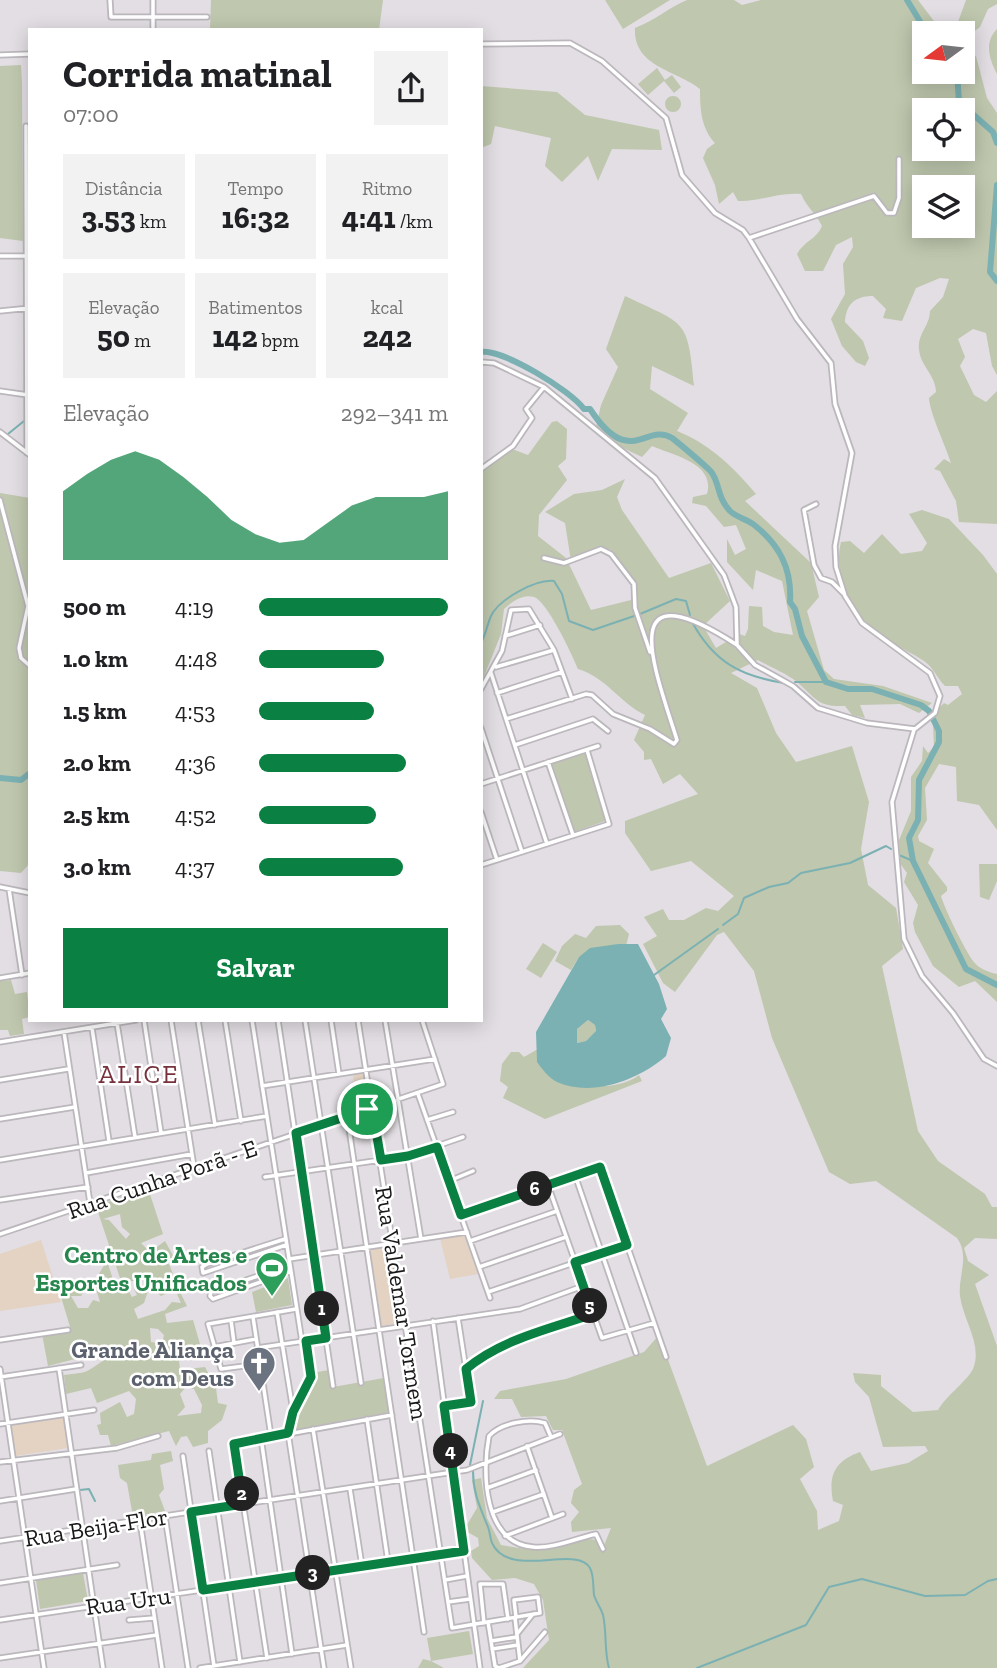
<!DOCTYPE html>
<html lang="pt">
<head>
<meta charset="utf-8">
<style>
	:root { --surface:#fff; --page:#f2f2f2; --text:#202124; --muted:#757577; --accent:#0b8043 }
	body { margin:0; font-family:"Zilla Slab",serif; background:var(--page); color:var(--text); height:100vh; display:flex; flex-direction:column; font-size:26px; white-space:nowrap }
	* { box-sizing:border-box; margin:0 }
	p { font-size:23px; color:var(--muted) }
	.icon { flex:none; width:38px; height:38px; fill:none; stroke:currentColor; stroke-width:2; stroke-linecap:round; stroke-linejoin:round }
	.map { position:relative; flex:1; overflow:hidden }
	.details { position:absolute; left:28px; top:28px; width:455px; height:994px; display:flex; flex-direction:column; background:var(--surface); border-radius:0px; box-shadow:0 4px 18px #0003 }
	.details>* { flex:none }
	.needle { width:46px; rotate:255deg }
	.controls { position:absolute; left:912px; top:21px; display:grid; gap:14px }
	.controls a { display:grid; place-items:center; width:63px; height:63px; border-radius:0px; background:var(--surface); box-shadow:0 4px 18px #0003; font-size:35px }
	.pin { position:absolute; display:grid; place-items:center; width:60px; height:60px; color:#fff; margin:-30px; border:4px solid #fff; border-radius:50%; box-shadow:0 2px 7px #0007 }
	.km { position:absolute; width:35px; height:35px; margin:-18px; border-radius:50%; background:#222; color:#fff; font-size:19px; line-height:35px; text-align:center }
	.round { display:grid; place-items:center; flex:none; width:74px; height:74px; border-radius:0px; background:var(--page) }
	.summary { display:flex; align-items:center; justify-content:space-between; height:119px; padding:0 35px }
	h1 { font-size:38px; font-weight:800; line-height:52px }
	.metrics { display:grid; grid-template-columns:repeat(3,1fr); gap:10px; height:119px; padding:7px 35px }
	.metrics div { display:grid; align-content:center; border-radius:0px; background:var(--page); text-align:center }
	.metrics b { font-size:30px; font-weight:800 }
	.metrics small { font-size:19px; font-weight:400 }
	.metrics p { font-size:19px }
	.chart { height:196px; padding:14px 35px }
	.chart p { display:flex; justify-content:space-between }
	.chart svg { width:100%; height:126px; margin-top:7px; fill:var(--accent); opacity:.7 }
	.button { display:flex; gap:14px; margin-top:auto; padding:14px 35px }
	.button a { flex:1; height:80px; border-radius:0px; background:var(--accent); color:#fff; font-size:28px; font-weight:800; line-height:80px; text-align:center }
	ul { padding:0 35px; list-style:none; font-size:23px }
	li { display:grid; grid-template-columns:112px 84px 1fr; align-items:center; height:52px }
	li i { height:18px; border-radius:9px; background:var(--accent) }
	.map>svg:first-child { display:block }
</style>
</head>
<body>
<div class="map">
<svg width="997" height="1668" viewBox="0 0 997 1668">
	<rect width="100%" height="100%" fill="#e2dee3"/>
	<path fill="#e4d3c2" d="M364,1073L369,1105L358,1108L353,1075Z
		M464,1235L478,1274L450,1279L440,1238Z
		M41,1240L61,1302L0,1311V1254Z
		M391,1245L403,1322L382,1326L370,1249Z
		M63,1415L68,1448L15,1456L10,1423Z"/>
	<path fill="#bfc7ae" fill-rule="evenodd" d="M211,0H383L379,30H210Z
		M605,0H670L623,29Z
		M687,0H734L742,5L761,0H918L943,33H924V72H962L963,45L964,51L976,56L987,98L997,113V375L992,366L986,333L973,329L958,339L965,357L960,366L974,395L986,402L997,391V524L959,522L956,501L940,471L934,469L944,459L951,463C945,444 930,414 929,398L936,392C936,375 920,366 919,349C917,334 930,326 930,311L943,297L949,279L940,278L916,288L902,321L883,318L886,309L873,296C855,296 846,304 845,322L863,341L869,358L865,366L856,362L842,346L831,319L845,294L843,264L853,247L852,237L836,245L823,271H805L797,254C804,241 817,239 822,226C816,213 807,208 801,194C778,192 759,202 738,201L733,192L719,204L715,185L703,158L707,149L715,143C701,128 700,109 700,89C676,70 633,67 635,28C654,21 668,8 687,0ZM924,110H962V149H924ZM924,187H962V226H924Z
		M966,0H997V4L988,9L980,27L963,40L962,33H954Z
		M997,29V74C989,59 984,42 997,29Z
		M21,65L22,83L23,241L0,238V66Z
		M657,68L665,80L672,75L681,87L674,93L664,81L648,95L638,84Z
		M481,86L557,92L585,115L659,130L662,150L612,149L598,181L588,156L562,182L545,166L551,138L495,126L491,144L481,148Z
		M665 104a8 8 0 1 1 16 0a8 8 0 1 1-16 0Z
		M625,296C685,325 688,317 694,386L652,366L650,389L688,413L677,431C711,445 732,466 756,494L745,501L811,563L819,597L807,611L824,670L834,679L883,686L932,703L919,713L900,704L860,705L865,718L852,715L845,706C817,707 817,699 797,682C786,673 770,667 758,660L731,673L757,688L776,733L796,762L852,746L869,802L861,849L868,885L896,908L903,949L882,966L918,1131L938,1161L985,1194L992,1207H997V1239L975,1238L964,1248L968,1261L989,1275L975,1284L997,1346V1668H523L549,1640L543,1600L534,1584L515,1578L492,1580L472,1558L471,1551L479,1546L478,1538L464,1530L477,1508L472,1480L481,1478L487,1518L501,1545L532,1550L589,1539L597,1540L603,1548L611,1528L572,1532L571,1522L579,1512L571,1503L574,1490L582,1484L562,1430H553L546,1416L521,1417L512,1399H494L500,1391L566,1379L644,1352L659,1335L707,1466L793,1425L806,1439L814,1467L800,1479L817,1511L818,1530L839,1521L843,1505L833,1501C828,1475 835,1461 860,1452L871,1471L908,1463L928,1451L925,1446L883,1447L869,1397L855,1382L853,1373L881,1375V1386L913,1412L938,1410C947,1395 968,1380 973,1369C983,1345 963,1320 960,1296C958,1276 970,1256 957,1238L876,1181L850,1184L829,1172L772,1038L754,971L724,932L717,935L675,992L663,983L643,944L657,936L644,917L663,909L669,920H684L706,908L718,911L734,896L691,861L651,871L625,833V821L698,794L680,774L663,784L651,759L644,760V752L634,740L645,715C620,703 607,678 578,669C573,656 547,601 534,597C522,594 512,602 504,609L501,634L481,684V465L512,449L528,455L552,422L557,421L567,429L566,459L558,466L567,480L539,515L538,536L566,558L591,610L631,600V576L610,549L571,561L565,523L545,512L574,494L602,490L625,479L617,497L622,510L669,578L711,563L730,601L703,626L716,648L739,634L745,636L748,629L749,606L762,607L763,626L774,632L793,635L782,581L756,570L753,590L727,562V539L735,555L746,549L736,525L724,527L706,506L692,503L693,497L707,494C716,463 672,455 652,446L642,457L617,445L596,427L601,405L618,367L606,349Z
		M0,493L30,498V863L21,873L0,871Z
		M922,510L949,519L983,555L997,574V830L979,805L957,801L956,767L939,764L925,788L927,820L918,836L919,841L934,849L928,863L947,887V891L941,896C945,910 965,950 973,961C979,969 988,972 997,974V1002L975,981L959,987L933,966L915,932L913,923L918,905L904,882L907,873L899,862L897,845L911,811V777L922,761L923,746L928,753L934,747L933,723L940,707L944,703L948,705L962,694L958,686H945C937,678 933,667 924,661C912,653 898,647 886,639C854,619 832,578 841,542L850,541L864,553L882,534L901,554L922,551L927,543L909,514Z
		M586,753L608,820L574,832L551,764Z
		M979,864H997V881L989,900L980,897Z
		M620,925L629,934L626,946L618,944L579,957L571,970L555,961L562,946L575,934L586,938L596,926Z
		M543,943L557,952L541,978L526,969Z
		M11,980L15,994L27,992L30,1017L22,1019L24,1034L10,1036L8,1030H0V981Z
		M588,1020L595,1025L596,1032L586,1041L577,1043V1029Z
		M538,1049L537,1062L556,1081C580,1087 619,1091 639,1075L642,1081L545,1119L503,1098L508,1087L500,1081L502,1064L511,1052H519L524,1057Z
		M148,1188L163,1234L141,1243L150,1252L165,1241L175,1259L170,1263V1256L166,1253L151,1258L156,1264H169L175,1279L168,1282L174,1290L161,1296L153,1289L148,1291L144,1303L134,1309L138,1319L165,1310L172,1302L181,1303L177,1294L180,1292L187,1306L165,1314L167,1323L193,1320L202,1351L179,1361L180,1370L205,1367L216,1388L218,1403L227,1405L222,1420L208,1431V1443L193,1447L187,1436L181,1437L176,1446L169,1431L111,1446L108,1435H100L97,1425L101,1424L100,1413L120,1402L127,1417L134,1414L136,1399L129,1391L97,1403L91,1388L66,1394L64,1375C88,1372 84,1374 104,1360L102,1352L48,1366L42,1334L71,1330L58,1287L80,1280L84,1291L81,1296H71L78,1308H88L93,1300L100,1302L94,1282L105,1264H108L117,1292L127,1288L132,1297L137,1295L134,1289L137,1284L145,1289L152,1287L147,1273L137,1277V1281H121L96,1206ZM120,1214L122,1227L130,1234L126,1239L109,1220L103,1219ZM150,1328L158,1329L164,1335L162,1344L151,1342ZM186,1387L194,1389L202,1405L201,1413L177,1416L185,1407L180,1394Z
		M288,1278L292,1305L256,1312L252,1292Z
		M329,1370L333,1387L384,1378L390,1412L289,1431L312,1373Z
		M171,1451L173,1461L160,1465L164,1489L159,1495L165,1511L133,1517L127,1483L120,1478L118,1465L151,1460L152,1454Z
		M83,1573L88,1601L40,1609L36,1580Z
		M469,1631L473,1654L431,1661L444,1668H418L423,1659L431,1661L427,1638Z"/>
	<path fill="#7bb1b3" fill-rule="evenodd" d="M618,944H638L659,984L667,1009L661,1019L671,1038L666,1056C640,1079 593,1098 557,1082C549,1078 542,1069 537,1062L536,1032L579,957L590,948ZM588,1020L595,1025L596,1031L586,1041L577,1043V1029Z"/>
	<g fill="none" stroke-linecap="round" stroke-linejoin="round">
		<path stroke="#7bb1b3" stroke-width="2" d="M8,434L24,421
			M640,614L676,599L686,601L690,615
			M692,622C714,662 740,676 784,683
			M481,643C486,634 487,625 491,616C499,599 536,579 554,581L562,594L569,621L593,630L637,615
			M795,682H826
			M899,855L913,861
			M723,925L738,914L744,898L769,887L788,883L801,873L850,863L886,846L891,849
			M654,975L718,929
			M470,1465L483,1401
			M473,1471C473,1493 480,1507 488,1527C490,1532 490,1538 492,1543C509,1580 577,1544 590,1568C594,1575 593,1587 594,1595C596,1602 601,1608 603,1615C607,1632 604,1651 609,1668
			M80,1490L89,1489L95,1501
			M697,1668L806,1625L829,1587L862,1579L925,1596L965,1595L988,1581L997,1579"/>
		<path stroke="#7bb1b3" stroke-width="6" d="M907,0L927,33
			M957,72L959,102L993,132L997,143
			M997,185L990,272L997,281
			M481,352C503,349 570,390 584,409H590C630,470 646,422 672,438C676,441 710,469 712,473C720,485 717,497 730,511C736,517 746,519 753,524C780,545 792,569 790,602L795,609L802,636L826,682L848,689H872L921,705L929,711L939,731V742L919,780L918,820L909,838L913,861L966,969L997,985
			M0,778L21,780L30,773"/>
		<defs>
			<path id="minor" d="M110,0L111,17H207
				M153,0V30
				M481,44L570,43L602,61L666,118L682,175L715,213L743,230L749,238L797,319L831,363L835,404L852,453L835,546L836,567L845,596L862,623L930,673L940,696L935,713L915,729L867,723L818,708L793,686L755,665L737,645L736,607L724,575L655,478L544,387L494,363L481,362
				M0,55L30,54
				M26,126L27,453
				M749,238L874,196L887,213H894L899,198V159
				M0,256H26
				M0,311L30,308
				M0,391L28,395
				M0,432L30,455
				M481,469L513,446L532,418L526,409L544,387
				M0,500L28,606L19,648L21,658L30,666
				M816,504L804,510L814,565L821,578L832,582L844,594
				M544,558L564,563L601,549L611,554L634,584L635,608L650,652
				M505,636L540,625
				M496,667L554,650
				M491,673L547,844
				M481,689L502,651L511,610L529,609L554,650L572,699
				M497,693L562,672
				M506,719L586,694L592,695L613,714L650,729L674,744L677,740C654,667 613,565 737,645
				M481,728L522,852
				M914,730L892,802L904,939L922,976L953,1013L984,1059L997,1066
				M515,745L593,719L608,731
				M548,762L573,835
				M481,784L598,746
				M481,812L497,860
				M481,865L609,824L587,750
				M0,887L30,893
				M9,889L22,975
				M0,978L30,973
				M144,1020L161,1133
				M171,1020L194,1167
				M198,1020L215,1125
				M225,1020L241,1121
				M252,1020L302,1342
				M278,1020L333,1386
				M305,1020L361,1383
				M331,1020L339,1074
				M358,1020L452,1628L540,1613L538,1597L514,1600L516,1617
				M385,1020L421,1239
				M117,1023L135,1137
				M92,1028L109,1141
				M64,1032L90,1203
				M0,1042L136,1020
				M0,1080L68,1069
				M262,1086L435,1059
				M418,1094L490,1298
				M347,1115L424,1632
				M0,1119L75,1107
				M427,1120L453,1112
				M0,1160L267,1116
				M86,1173L192,1154
				M575,1175L636,1353
				M265,1177L408,1156L463,1137
				M449,1181L473,1171
				M548,1185L602,1338L654,1323
				M0,1200L88,1187
				M461,1215L600,1167L666,1357
				M0,1234L443,1084L422,1020
				M285,1239L207,1264L202,1267L203,1273L286,1245
				M470,1241L557,1211
				M289,1259L467,1232
				M290,1265L211,1292L210,1296L213,1299L291,1271
				M479,1267L566,1237
				M488,1292L627,1245
				M277,1312L293,1411
				M253,1317L271,1436
				M231,1320L234,1343
				M433,1321L480,1668
				M0,1340L68,1330
				M306,1341L311,1377L293,1412L288,1433L324,1668
				M214,1347L256,1339
				M257,1348L520,1309L583,1286
				M260,1364L221,1369L208,1324L296,1309
				M59,1368L103,1668
				M0,1369L44,1668
				M466,1369C502,1339 549,1329 593,1314
				M0,1377L81,1365
				M444,1406L471,1402L458,1318
				M367,1419L388,1562
				M0,1424L94,1410
				M313,1429L351,1668
				M551,1437L545,1423C529,1418 501,1423 489,1436C482,1472 483,1543 533,1547C553,1549 577,1538 596,1534L603,1549
				M261,1438L292,1654
				M527,1446L552,1518
				M209,1451L240,1662
				M183,1456L214,1666
				M0,1462L117,1448L158,1436
				M487,1488L536,1470
				M350,1489L362,1566
				M0,1501L76,1489
				M493,1512L544,1494
				M165,1516L188,1668
				M140,1521L162,1668
				M505,1536L563,1514
				M0,1541L467,1470L560,1434
				M445,1580L467,1576
				M0,1583L117,1565
				M448,1602L470,1599
				M0,1620L464,1551
				M129,1620L154,1618
				M488,1622L495,1666L499,1668L520,1661L515,1618
				M484,1623L480,1584H503L508,1619
				M517,1634L533,1614
				M491,1641L517,1637
				M492,1649L518,1645
				M0,1658L157,1635
				M267,1658L234,1444L392,1415
				M520,1661L545,1632
				M200,1668L347,1645"/>
		</defs>
		<use href="#minor" stroke="#bbb7bc" stroke-width="7"/>
		<use href="#minor" stroke="#fff" stroke-width="3.5"/>
	</g>
	<g fill="none" stroke-linecap="round" stroke-linejoin="round">
		<defs>
			<path id="route" d="M372,1108L381,1160L408,1156L437,1147L461,1215L600,1167L627,1245L575,1262L593,1314C549,1329 502,1339 466,1369L471,1402L444,1406L464,1551L203,1590L191,1512L243,1504L234,1444L288,1433L293,1412L311,1377L306,1341L326,1338L296,1133Z"/>
		</defs>
		<use href="#route" stroke="#fff" stroke-width="14"/>
		<use href="#route" stroke="#0b8043" stroke-width="9"/>
	</g>
	<defs>
		<symbol id="stadium-pin" viewBox="-11 -11 22 30"><path d="M0 17L-7.5 6A9.5 9.5 0 1 1 7.5 6Z" fill="#2e9e5b" stroke="#fff"/><path d="M0-5a6.5 5 0 1 0 0 10a6.5 5 0 1 0 0-10ZM-3.5-1.8h7v3.6h-7Z" fill="#fff"/></symbol>
		<symbol id="church-pin" viewBox="-11 -11 22 30"><path d="M0 17L-7.5 6A9.5 9.5 0 1 1 7.5 6Z" fill="#6b7280" stroke="#fff"/><path d="M-1.2-6h2.4v3.5h3.3v2.4h-3.3V6h-2.4V-.1h-3.3v-2.4h3.3Z" fill="#fff"/></symbol>
	</defs>
	<g fill-rule="evenodd">
		<use href="#stadium-pin" x="253" y="1249" width="38" height="52"/>
		<use href="#church-pin" x="240" y="1344" width="38" height="52"/>
	</g>
	<g text-anchor="middle" dominant-baseline="central" stroke-width="5" stroke-linejoin="round" paint-order="stroke">
		<g font-size="24" fill="#191819" stroke="#fff">
			<text transform="translate(162 1179) rotate(-19)">Rua Cunha Porã - E</text>
			<text transform="translate(402 1303) rotate(81)">Rua Valdemar Tormem</text>
			<text transform="translate(96 1527) rotate(-9)">Rua Beija-Flor</text>
			<text transform="translate(128 1601) rotate(-8)">Rua Uru</text>
		</g>
		<g font-size="24" font-weight="bold" fill="#27864d" stroke="#fff" text-anchor="end">
			<text x="247" y="1254">Centro de Artes e<tspan x="247" dy="28">Esportes Unificados</tspan></text>
		</g>
		<g font-size="24" font-weight="bold" fill="#5b616d" stroke="#fff" text-anchor="end">
			<text x="234" y="1349">Grande Aliança<tspan x="234" dy="28">com Deus</tspan></text>
		</g>
		<g font-size="26" letter-spacing="2" fill="#77303c" stroke="#fff">
			<text x="139" y="1074">ALICE</text>
		</g>
	</g>
</svg>
<div class="controls">
<a><svg class="needle" viewBox="-14 -14 28 28"><path d="M0-13l5 13h-10z" fill="#e53935"/><path d="M0 13l5-13h-10z" fill="#757577"/></svg></a>
<a><svg class="icon" aria-label="locate" viewBox="0 0 24 24"><circle cx="12" cy="12" r="6"/><path d="M12 2v4M12 18v4M2 12h4M18 12h4"/></svg></a>
<a><svg class="icon" aria-label="layers" viewBox="0 0 24 24"><path d="M12 4l9 5-9 5-9-5zM3 14l9 5 9-5"/></svg></a>
</div>
<div class="pin" style="left:367px;top:1109px;background:#1e9e55"><svg class="icon" aria-label="arrive" viewBox="0 0 24 24"><path d="M6 21V4h12l-3 4 3 4H6"/></svg></div>
<b class="km" style="left:322px;top:1309px">1</b>
<b class="km" style="left:242px;top:1494px">2</b>
<b class="km" style="left:313px;top:1573px">3</b>
<b class="km" style="left:451px;top:1451px">4</b>
<b class="km" style="left:590px;top:1306px">5</b>
<b class="km" style="left:535px;top:1189px">6</b>
<section class="details">
<div class="summary"><div><h1>Corrida matinal</h1><p>07:00</p></div><a class="round"><svg class="icon" aria-label="share" viewBox="0 0 24 24"><path d="M12 15V3M7 8l5-5 5 5M5 13v7h14v-7"/></svg></a></div>
<div class="metrics">
<div><p>Distância</p><b>3.53<small> km</small></b></div>
<div><p>Tempo</p><b>16:32</b></div>
<div><p>Ritmo</p><b>4:41<small> /km</small></b></div>
</div>
<div class="metrics">
<div><p>Elevação</p><b>50<small> m</small></b></div>
<div><p>Batimentos</p><b>142<small> bpm</small></b></div>
<div><p>kcal</p><b>242</b></div>
</div>
<div class="chart"><p><span>Elevação</span>292–341 m</p>
<svg viewBox="0 0 160 44" preserveAspectRatio="none"><path d="M0 44V20L10 14L20 9L30 6L40 9L50 15L60 22L70 30L80 35L90 38L100 37L110 31L120 25L130 22L140 22L150 22L160 20V44z"/></svg>
</div>
<ul>
<li><b>500 m</b>4:19<i style="width:100%"></i></li>
<li><b>1.0 km</b>4:48<i style="width:66%"></i></li>
<li><b>1.5 km</b>4:53<i style="width:61%"></i></li>
<li><b>2.0 km</b>4:36<i style="width:78%"></i></li>
<li><b>2.5 km</b>4:52<i style="width:62%"></i></li>
<li><b>3.0 km</b>4:37<i style="width:76%"></i></li>
</ul>
<div class="button"><a>Salvar</a></div>
</section>
</div>
</body>
</html>
